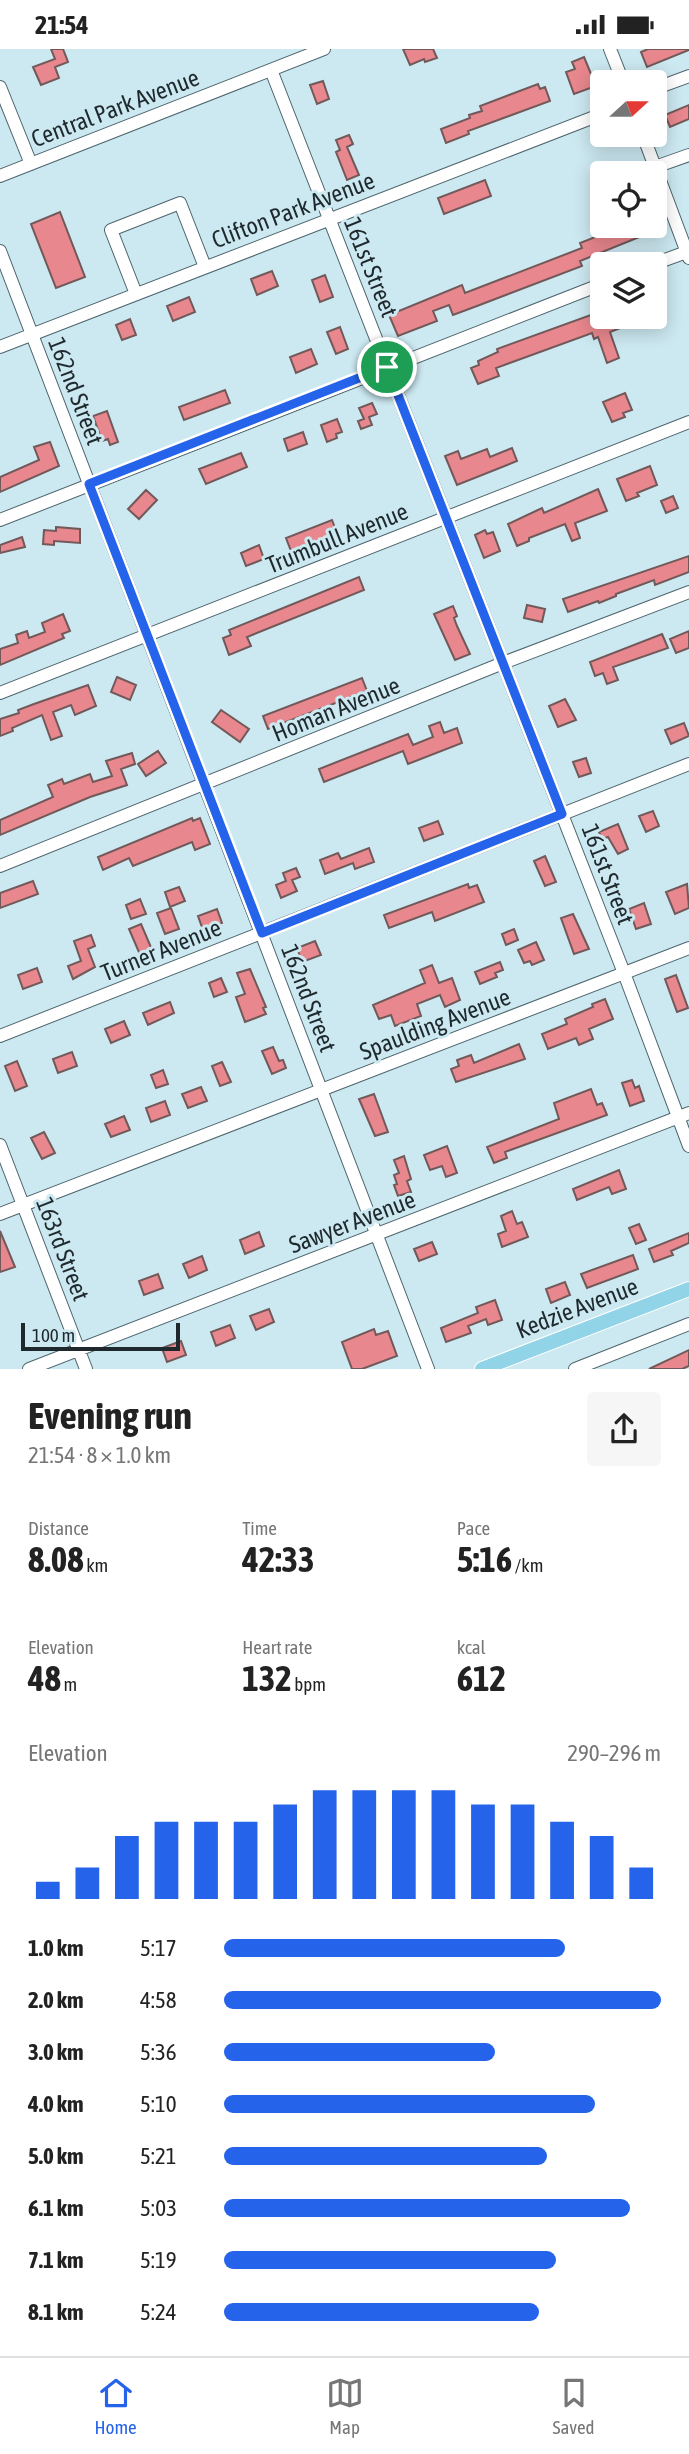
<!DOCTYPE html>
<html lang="en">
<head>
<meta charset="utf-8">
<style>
	:root { --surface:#fff; --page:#f6f6f6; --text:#222; --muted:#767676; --line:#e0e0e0; --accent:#2563eb }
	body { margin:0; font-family:"Asap Condensed",sans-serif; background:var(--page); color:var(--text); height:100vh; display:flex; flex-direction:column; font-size:26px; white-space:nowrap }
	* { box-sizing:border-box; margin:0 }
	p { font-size:23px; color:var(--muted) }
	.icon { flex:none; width:38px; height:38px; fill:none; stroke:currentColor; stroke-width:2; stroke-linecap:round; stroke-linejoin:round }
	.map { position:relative; height:1320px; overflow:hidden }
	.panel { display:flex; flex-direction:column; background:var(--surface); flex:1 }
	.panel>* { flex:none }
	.needle { width:46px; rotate:69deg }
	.tools { position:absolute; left:590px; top:21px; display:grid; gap:14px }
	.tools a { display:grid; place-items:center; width:77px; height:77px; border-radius:7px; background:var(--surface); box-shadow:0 4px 18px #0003; font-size:35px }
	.scale { position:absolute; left:21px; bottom:18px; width:159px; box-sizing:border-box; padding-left:7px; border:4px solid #1f292d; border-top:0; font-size:19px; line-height:24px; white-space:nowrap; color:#1f292d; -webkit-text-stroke:5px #cce8f1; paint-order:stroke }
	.pin { position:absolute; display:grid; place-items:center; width:60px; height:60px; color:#fff; margin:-30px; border:4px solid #fff; border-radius:50%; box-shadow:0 2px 7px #0007 }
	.round { display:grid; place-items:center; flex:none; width:74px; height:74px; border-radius:7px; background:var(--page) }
	.overview { display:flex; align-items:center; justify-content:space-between; height:119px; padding:0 28px }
	h1 { font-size:38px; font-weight:700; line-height:52px }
	.metrics { display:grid; grid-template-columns:repeat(3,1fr); gap:10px; height:119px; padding:7px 28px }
	.metrics div { display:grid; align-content:center }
	.metrics b { font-size:35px; font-weight:700 }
	.metrics small { font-size:19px; font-weight:400 }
	.metrics p { font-size:19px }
	.chart { height:196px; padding:14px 28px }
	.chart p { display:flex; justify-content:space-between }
	.chart svg { width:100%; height:126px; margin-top:7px; stroke:var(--accent); stroke-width:6 }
	ul { padding:0 28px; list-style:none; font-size:23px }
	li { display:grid; grid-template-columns:112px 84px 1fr; align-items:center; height:52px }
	li i { height:18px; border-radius:9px; background:var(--accent) }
	.status { display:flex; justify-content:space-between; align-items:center; height:49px; padding:0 35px; background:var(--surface); direction:ltr }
	.status svg { height:19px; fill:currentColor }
	.dock { display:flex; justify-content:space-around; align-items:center; height:98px; border-top:2px solid var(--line); background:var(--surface); font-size:19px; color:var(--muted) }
	.dock a { display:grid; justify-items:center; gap:4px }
	.dock .selected { color:var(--accent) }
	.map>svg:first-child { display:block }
</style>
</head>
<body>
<div class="status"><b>21:54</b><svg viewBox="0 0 49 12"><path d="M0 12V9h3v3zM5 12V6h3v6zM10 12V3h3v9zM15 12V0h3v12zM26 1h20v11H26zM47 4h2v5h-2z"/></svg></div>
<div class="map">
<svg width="689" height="1320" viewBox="0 0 689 1320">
	<rect width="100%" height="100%" fill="#cce8f1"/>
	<path fill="#e8878d" stroke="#71595a" stroke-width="2" d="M51,0H63L68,13L55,18L59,29L41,36L33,18L55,10Z
		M403,0H433L437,9L425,13L424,10L410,16Z
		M648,0H689V1L647,18L641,3Z
		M584,8L596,37L574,45L566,23L575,20L572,13Z
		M323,32L329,50L317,55L310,36Z
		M538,35L540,40L545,38L550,52L468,82L469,85L446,94L441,80L470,69L469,66L482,62L480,57Z
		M689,56V70L670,78L665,66Z
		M349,86L353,95L347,98L359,126L347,131L336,103L340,101L336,91Z
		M485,131L491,147L444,165L438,149Z
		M60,163L85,228L56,239L31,175Z
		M623,177L664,178L580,212L582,217L477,257L453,266L449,256L433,262L437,272L398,287L389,266L462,236L465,244L582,199L580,194Z
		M272,222L278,237L257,246L251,230Z
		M325,226L333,248L320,253L312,231Z
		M189,248L195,263L173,272L167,257Z
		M599,263L601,268H648L610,283L619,309L607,314L598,288L594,290L592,284L496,319L499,327L478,335L471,319L479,316L478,312L498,303L497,300Z
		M130,270L136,286L122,291L116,276Z
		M340,278L348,300L336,305L327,283Z
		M311,300L317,315L296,324L290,308Z
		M225,341L230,354L184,371L179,358Z
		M625,344L632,361L623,364L625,368L612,373L603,353Z
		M372,354L377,365L369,368L372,376L361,380L358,372L364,370L359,359Z
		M107,362L118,393L110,396L108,390L102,392L93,367Z
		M337,370L342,383L336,385L337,389L327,393L321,376Z
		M303,383L307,395L288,402L284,390Z
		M50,393L59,417L0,443V428L39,411L34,398Z
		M512,399L517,412L457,436L445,407L458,402L461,410L487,400L490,408Z
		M241,404L247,418L206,435L199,420Z
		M650,417L657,436L637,444L639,447L626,452L617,430Z
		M598,440L607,462L575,474L580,489L572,492L565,475L529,489V492L517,497L508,475L542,459L544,464Z
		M146,441L157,451L139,470L128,460Z
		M673,447L678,459L666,464L661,452Z
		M332,471L337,484L291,502L286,489Z
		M56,478L80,480V494L54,492V496L43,495L44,481L56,482Z
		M485,481L487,485L493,483L500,502L484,509L475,486Z
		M22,488L25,498L0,504V496Z
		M259,496L264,510L246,517L241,504Z
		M689,507V523L655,536L654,531L616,545V547L599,554L598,552L568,563L563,550Z
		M359,528L364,541L247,588L251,597L229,606L223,589L231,586L229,581Z
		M527,556L545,560L542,573L524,569Z
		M453,557L457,567L454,569L457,577L470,605L455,611L434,565Z
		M63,565L70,582L62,585L64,589L0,616V600L18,594L16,586L27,582L29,589L45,583L42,574Z
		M689,582V599L676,604L670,590Z
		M662,585L668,599L613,618L618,631L607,635L603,624L595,627L590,613Z
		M117,628L136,636L130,651L111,643Z
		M362,629L367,642L268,680L263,667Z
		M88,636L96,657L75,666L71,656L53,663L62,687L51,691L42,666L12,679L13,682L0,687V670L19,664L18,661L34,655Z
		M565,650L576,671L558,678L549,657Z
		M221,661L249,680L240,693L212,673Z
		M440,673L444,684L457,679L462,694L408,715L403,702L324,733L319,720L408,685L413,696L433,688L429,677Z
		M684,674L689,687L671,695L665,681Z
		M158,702L166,714L146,727L138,715Z
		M132,704L135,715L121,720L127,736L90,748L0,786V771L53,748L48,736L62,730L64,735L90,725L93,733L112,727L106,712Z
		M586,709L591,724L579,728L573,713Z
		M653,762L659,777L646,783L639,767Z
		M192,769L193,772L200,769L210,795L195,801L192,793L133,817L129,809L103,821L98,808Z
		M438,772L443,785L424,792L419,779Z
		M618,775L628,800L618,805L608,788L602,790L599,783Z
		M369,799L374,813L355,820L353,814L325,825L320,811L338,804L341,810Z
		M545,807L556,833L545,837L534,812Z
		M296,819L300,828L292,831L297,842L281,849L276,836L286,832L283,824Z
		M33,832L38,845L0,859V844Z
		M468,835L469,839L477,836L484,853L435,872L432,863L389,879L384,866Z
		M687,835L689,859L675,865L666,843Z
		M179,838L185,852L170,858L165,843Z
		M140,850L146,865L131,870L126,856Z
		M644,854L651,875L636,880L629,860Z
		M171,859L179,880L165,885L157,864Z
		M217,860L222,874L203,881L198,867Z
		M573,865L589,900L574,905L561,869Z
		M141,875L153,903L141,908L129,880Z
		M514,880L518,891L506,896L502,885Z
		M91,886L95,897L88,900L95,918L73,930L68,917L81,912L74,892Z
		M315,892L321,906L302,913L297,899Z
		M536,893L544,911L532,916L530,912L524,914L518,901Z
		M500,913L503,921L495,924L497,928L480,935L475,923Z
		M432,916L439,934L452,929L460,951L445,958L440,946L417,955L421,967L395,977L391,966L379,970L373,956L425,934L420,921Z
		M37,919L42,933L23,940L18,926Z
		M250,920L266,958L263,959L266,965L245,973L236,948L245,945L237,924Z
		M676,926L688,959L677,963L665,930Z
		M221,929L227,943L214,948L209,934Z
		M605,950L613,970L589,980L593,990L579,996L576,989L548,1000L542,985L567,975L565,970L593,958L592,955Z
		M170,953L174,964L148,976L143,964Z
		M124,972L130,986L111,994L105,980Z
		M519,995L525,1010L456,1033L451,1020L459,1017L457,1011L471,1006L474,1014Z
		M273,998L279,1012L283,1011L286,1019L272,1025L262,1002Z
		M72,1003L77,1017L58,1024L53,1010Z
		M17,1012L27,1037L15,1042L5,1017Z
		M222,1013L231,1033L220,1037L212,1017Z
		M163,1021L168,1035L156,1039L151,1026Z
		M632,1031L635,1039L639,1037L644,1052L630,1057L622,1034Z
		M201,1038L207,1052L188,1059L182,1045Z
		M591,1040L597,1056L602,1054L607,1066L505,1103L507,1109L494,1114L487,1098L559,1070L554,1054Z
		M374,1045L388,1083L375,1087L359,1050Z
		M165,1052L170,1066L151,1073L146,1059Z
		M124,1067L130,1081L111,1088L105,1075Z
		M44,1083L55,1104L42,1110L31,1089Z
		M447,1097L457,1124L446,1128L442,1117L430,1121L424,1106Z
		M404,1107L411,1130L407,1132L411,1143L398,1147L394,1136L397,1135L394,1126L399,1124L394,1111Z
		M619,1121L626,1140L612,1145L609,1138L577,1151L573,1140Z
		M512,1162L517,1175L522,1173L528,1188L502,1198L498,1185L506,1182L501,1167Z
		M639,1175L646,1191L636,1195L629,1179Z
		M0,1182L15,1218L0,1223Z
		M259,1183L264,1197L245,1205L240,1191Z
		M689,1184V1194L671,1202L673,1206L654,1213L649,1200Z
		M432,1193L437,1205L419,1212L414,1200Z
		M633,1206L638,1220L587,1239L581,1225Z
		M202,1207L207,1221L189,1229L183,1215Z
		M158,1225L163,1239L144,1246L139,1232Z
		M565,1233L570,1246L551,1254L546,1240Z
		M495,1251L502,1271L488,1276L486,1270L468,1277L471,1284L446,1293L441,1279L478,1264L476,1258Z
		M269,1260L274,1273L256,1281L250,1267Z
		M230,1276L235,1289L216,1297L211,1283Z
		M374,1280L376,1286L388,1282L397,1307L362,1320H352L342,1293Z
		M181,1292L186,1306L167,1313L162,1299Z
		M689,1301V1317L682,1320H649Z"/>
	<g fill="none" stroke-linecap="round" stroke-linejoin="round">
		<defs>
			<path id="minor" d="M610,0L623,33
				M271,21L624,924L689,1097
				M0,38L31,115
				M654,40L689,27
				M643,86L689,209
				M655,118L689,106
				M0,127L324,0
				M0,202L428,1320
				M654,215L689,202
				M136,245L111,181L180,154L205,218
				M0,298L602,65
				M0,471L602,235
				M0,644L689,373
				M0,817L503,614L689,543
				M0,987L689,715
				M0,1096L86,1320
				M0,1165L689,899
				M29,1320L689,1064
				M575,1320L689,1275"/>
			<path id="major" d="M482,1320L689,1240"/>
		</defs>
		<use href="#minor" stroke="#4e666e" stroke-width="14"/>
		<use href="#major" stroke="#fff" stroke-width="16"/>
		<use href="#minor" stroke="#fff" stroke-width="12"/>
		<use href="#major" stroke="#91d4e7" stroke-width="14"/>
	</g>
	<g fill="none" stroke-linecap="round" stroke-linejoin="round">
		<defs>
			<path id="route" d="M387,318L562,765L262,884L89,435Z"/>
		</defs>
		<use href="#route" stroke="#fff" stroke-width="14"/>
		<use href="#route" stroke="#2563eb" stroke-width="9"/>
	</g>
	<g text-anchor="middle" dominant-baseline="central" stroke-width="6" stroke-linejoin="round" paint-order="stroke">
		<g font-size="24" fill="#1f292d" stroke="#cce8f1">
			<text transform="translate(115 59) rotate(-21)">Central Park Avenue</text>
			<text transform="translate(293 161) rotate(-21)">Clifton Park Avenue</text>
			<text transform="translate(371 218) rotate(68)">161st Street</text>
			<text transform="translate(76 342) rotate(69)">162nd Street</text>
			<text transform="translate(337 489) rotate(-22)">Trumbull Avenue</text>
			<text transform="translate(336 660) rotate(-22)">Homan Avenue</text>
			<text transform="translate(608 825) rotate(69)">161st Street</text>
			<text transform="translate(161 901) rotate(-22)">Turner Avenue</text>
			<text transform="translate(309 949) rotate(69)">162nd Street</text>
			<text transform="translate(435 975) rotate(-21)">Spaulding Avenue</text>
			<text transform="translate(352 1173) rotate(-21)">Sawyer Avenue</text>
			<text transform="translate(63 1200) rotate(69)">163rd Street</text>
			<text transform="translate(577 1259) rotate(-21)">Kedzie Avenue</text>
		</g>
	</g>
</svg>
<div class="tools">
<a><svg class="needle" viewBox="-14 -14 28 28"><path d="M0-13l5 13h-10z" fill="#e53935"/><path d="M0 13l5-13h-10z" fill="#767676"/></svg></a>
<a><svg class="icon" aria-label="locate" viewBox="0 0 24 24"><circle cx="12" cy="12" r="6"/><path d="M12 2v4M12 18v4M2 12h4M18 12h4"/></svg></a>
<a><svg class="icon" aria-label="layers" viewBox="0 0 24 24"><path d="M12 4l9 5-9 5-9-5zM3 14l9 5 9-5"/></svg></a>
</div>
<div class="scale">100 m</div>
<div class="pin" style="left:387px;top:318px;background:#1e9e55"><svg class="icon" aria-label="arrive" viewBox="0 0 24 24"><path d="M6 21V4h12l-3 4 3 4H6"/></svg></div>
</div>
<section class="panel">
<div class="overview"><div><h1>Evening run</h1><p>21:54 · 8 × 1.0 km</p></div><a class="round"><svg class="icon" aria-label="share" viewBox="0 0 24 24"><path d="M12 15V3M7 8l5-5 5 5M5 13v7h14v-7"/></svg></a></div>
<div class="metrics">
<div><p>Distance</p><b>8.08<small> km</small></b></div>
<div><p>Time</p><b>42:33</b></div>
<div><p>Pace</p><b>5:16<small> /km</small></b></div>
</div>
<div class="metrics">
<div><p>Elevation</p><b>48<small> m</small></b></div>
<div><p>Heart rate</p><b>132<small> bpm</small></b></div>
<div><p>kcal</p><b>612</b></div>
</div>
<div class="chart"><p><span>Elevation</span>290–296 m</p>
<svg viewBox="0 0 160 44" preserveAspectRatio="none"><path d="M5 44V38M15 44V33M25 44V22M35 44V17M45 44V17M55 44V17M65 44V11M75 44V6M85 44V6M95 44V6M105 44V6M115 44V11M125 44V11M135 44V17M145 44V22M155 44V33"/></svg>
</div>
<ul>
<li><b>1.0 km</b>5:17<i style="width:78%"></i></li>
<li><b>2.0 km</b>4:58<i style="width:100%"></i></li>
<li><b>3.0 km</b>5:36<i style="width:62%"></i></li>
<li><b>4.0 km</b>5:10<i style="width:85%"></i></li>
<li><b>5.0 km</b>5:21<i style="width:74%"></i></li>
<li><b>6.1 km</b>5:03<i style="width:93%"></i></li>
<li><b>7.1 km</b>5:19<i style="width:76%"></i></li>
<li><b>8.1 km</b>5:24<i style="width:72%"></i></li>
</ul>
</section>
<nav class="dock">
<a class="selected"><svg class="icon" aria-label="home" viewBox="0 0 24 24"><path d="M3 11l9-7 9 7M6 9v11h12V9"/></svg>Home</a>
<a><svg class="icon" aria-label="map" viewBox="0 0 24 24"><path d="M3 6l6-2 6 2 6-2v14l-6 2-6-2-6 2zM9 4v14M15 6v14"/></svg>Map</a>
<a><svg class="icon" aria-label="saved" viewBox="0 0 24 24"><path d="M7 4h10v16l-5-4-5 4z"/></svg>Saved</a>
</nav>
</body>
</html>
